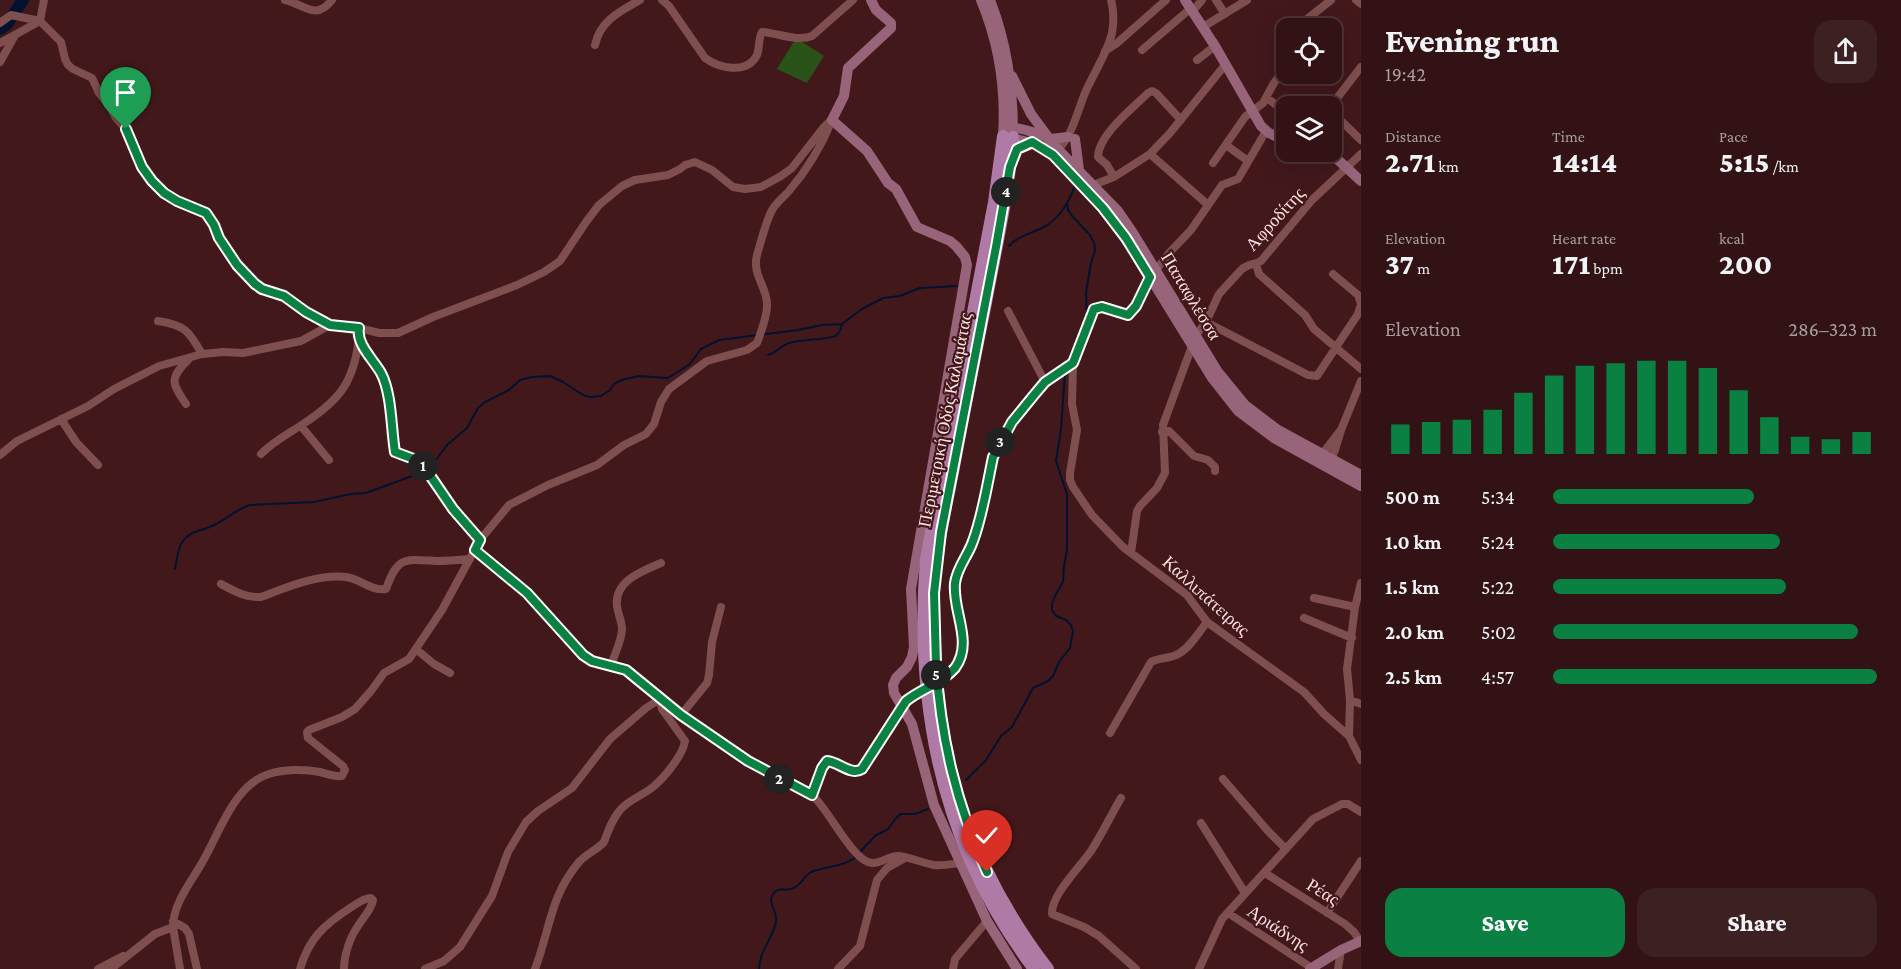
<!DOCTYPE html>
<html lang="en">
<head>
<meta charset="utf-8">
<style>
	:root { --surface:#321214; --page:#3d2022; --text:#f1f3f6; --muted:#a89ea0; --line:#4d3234; --accent:#0b8043 }
	body { margin:0; font-family:"Crimson Pro",serif; background:var(--page); color:var(--text); height:100vh; display:flex; flex-direction:column; font-size:22px; white-space:nowrap }
	* { box-sizing:border-box; margin:0 }
	p { font-size:20px; color:var(--muted) }
	.icon { flex:none; width:33px; height:33px; fill:none; stroke:currentColor; stroke-width:2; stroke-linecap:round; stroke-linejoin:round }
	.map { position:relative; flex:1; overflow:hidden }
	.panel { display:flex; flex-direction:column; background:var(--surface); width:540px }
	.panel>* { flex:none }
	.fabs { position:absolute; left:1276px; top:18px; display:grid; gap:12px }
	.fabs a { display:grid; place-items:center; width:66px; height:66px; border-radius:12px; background:var(--surface); box-shadow:0 6px 24px #0002,0 0 0 2px var(--line); font-size:30px }
	.pin { position:absolute; display:grid; place-items:center; width:51px; height:51px; color:#fff; margin:-62px -26px; border-radius:50% 50% 50% 0; rotate:-45deg; box-shadow:0 0 6px #0007 }
	.pin .icon { rotate:45deg }
	.km { position:absolute; width:30px; height:30px; margin:-15px; border-radius:50%; background:#222; color:#fff; font-size:16px; line-height:30px; text-align:center }
	.round { display:grid; place-items:center; flex:none; width:63px; height:63px; border-radius:18px; background:var(--page) }
	.head { display:flex; align-items:center; justify-content:space-between; height:102px; padding:0 24px }
	h1 { font-size:33px; font-weight:800; line-height:45px }
	.figures { display:grid; grid-template-columns:repeat(3,1fr); gap:9px; height:102px; padding:6px 24px }
	.figures div { display:grid; align-content:center }
	.figures b { font-size:30px; font-weight:800 }
	.figures small { font-size:16px; font-weight:400 }
	.figures p { font-size:16px }
	.chart { height:168px; padding:12px 24px }
	.chart p { display:flex; justify-content:space-between }
	.chart svg { width:100%; height:108px; margin-top:6px; stroke:var(--accent); stroke-width:6 }
	.button { display:flex; gap:12px; margin-top:auto; padding:12px 24px }
	.button a { flex:1; height:69px; border-radius:18px; background:var(--accent); color:#fff; font-size:24px; font-weight:800; line-height:69px; text-align:center }
	.button a+a { background:var(--page); color:var(--text) }
	ul { padding:0 24px; list-style:none; font-size:20px }
	li { display:grid; grid-template-columns:96px 72px 1fr; align-items:center; height:45px }
	li i { height:15px; border-radius:8px; background:var(--accent) }
	main { display:flex; flex:1; min-height:0 }
	.map>svg:first-child { display:block }
</style>
</head>
<body>
<main>
<div class="map">
<svg width="1361" height="969" viewBox="0 0 1361 969">
	<rect width="100%" height="100%" fill="#42181b"/>
	<path fill="#295318" d="M796,38L824,56L807,83L777,69Z"/>
	<g fill="none" stroke-linecap="round" stroke-linejoin="round">
		<path stroke="#011230" stroke-width="2" d="M1067,204L1068,210L1072,216L1090,235L1094,243L1095,250L1091,263L1086,292L1087,319
			M1009,246C1018,236 1030,234 1042,228C1058,220 1068,204 1074,188
			M768,355C777,353 781,344 793,342C801,340 831,339 835,336C839,334 841,329 842,324
			M1068,363L1071,352L1079,338
			M175,569C177,560 177,549 183,541C190,531 202,531 212,526C226,520 236,509 250,505L314,502L351,494L366,493L423,472L433,464L447,445L467,428L478,408L485,402L509,390L520,380L532,377L550,376L563,382L583,395L590,397L601,396L610,390L615,383L625,379L639,376L668,378L690,364L701,349L719,340L798,330L822,325L842,324L862,309L883,298L900,296L920,288L958,286
			M966,780L986,760L1001,736L1012,727L1033,688L1048,681L1053,676L1059,662L1070,648L1073,631L1071,625L1066,620L1056,616L1052,610V604L1055,596L1063,582L1064,566L1067,549V494L1056,461L1061,429L1065,373
			M860,852L875,836L888,829L896,818L901,814H915L928,809
			M759,969C760,949 773,939 776,921C778,911 767,904 773,894C777,886 787,892 794,888C802,884 804,876 811,872C826,866 843,867 855,858"/>
		<path stroke="#011230" stroke-width="12" d="M0,29L7,24L23,0"/>
		<path stroke="#7f4e4f" stroke-width="8" d="M285,0C306,5 315,21 332,0
			M662,0L669,6L705,58C719,68 747,75 757,55C760,47 758,39 762,32C779,33 796,42 812,36L853,0
			M1216,0L1225,14
			M1356,0L1361,4
			M1192,12L1202,0
			M40,21L44,0
			M0,23L11,15L40,21L61,42L65,59L68,65L73,69L92,78L99,93L109,105L116,118L126,129L142,167L152,181L164,193L177,201L206,213L214,225L219,238L237,265L255,284L262,289L284,296L306,312L330,325
			M1203,27L1247,0
			M1298,28L1302,23L1331,0
			M0,43L40,21
			M595,45C600,21 620,11 640,0
			M1142,50L1190,9
			M1105,51L1116,44L1166,0
			M1197,60L1215,46
			M0,62L15,35
			M1267,98L1287,113
			M1331,106L1361,67
			M1332,112L1361,140
			M1226,145L1248,161
			M1056,152C1073,135 1076,115 1085,93C1093,74 1107,54 1112,33C1114,22 1114,11 1111,0
			M1150,154L1207,204
			M1213,163L1245,117L1263,103L1274,83L1287,65
			M1114,177L1107,165L1098,157C1098,135 1133,108 1148,93L1152,91L1156,93L1181,120
			M1093,185L1114,177L1150,154L1170,133L1225,65
			M1256,264L1259,274L1305,315L1314,329L1361,369
			M1156,270L1170,252L1191,230L1222,185L1238,179L1266,131
			M1008,311L1045,382
			M158,321C185,325 189,331 202,354
			M1206,322L1308,375L1317,376L1358,314L1361,304L1358,295L1333,274
			M359,328C356,344 373,359 381,373C392,394 390,428 395,451L419,461L425,468L453,509L480,540
			M1196,335L1206,322L1219,294L1241,270C1247,264 1254,265 1261,261L1312,200L1361,154
			M1073,363L1072,404L1077,430L1070,473V480L1073,487L1092,515L1123,547L1187,595L1207,622L1304,692L1324,714L1349,736L1361,760
			M186,404C172,384 169,378 188,360
			M61,419L76,442L98,465
			M301,426L329,460
			M1162,432L1169,431L1194,456L1208,460L1215,467V471
			M261,454C274,441 288,434 303,424C340,400 354,382 359,338
			M0,455L17,441L88,406L114,389L159,366L202,354L223,352L243,353L301,341L330,325L359,328L379,333H398L433,317L517,285L544,272L560,261L586,222L599,205L622,186L635,180L668,175L680,169L685,165L695,162L712,170L733,187L745,189L761,187L781,176L792,168L824,127L830,121
			M1320,457L1340,431
			M1329,463L1335,450L1341,430L1361,381
			M475,550L527,593L583,655L592,661L625,670L681,715L748,761L812,795C828,808 853,862 872,863C881,864 888,856 898,856C910,857 922,863 934,865C943,866 952,864 961,863
			M1131,553L1137,511L1140,506L1157,488L1165,473L1163,425L1192,346
			M221,584C234,591 246,598 261,597C288,587 317,574 346,577C361,579 370,591 386,589C398,556 404,559 436,561C447,561 459,560 470,559
			M1314,598L1355,607
			M1304,618L1352,638
			M417,650L434,664L450,673
			M611,666C614,655 622,640 622,629C622,622 618,614 617,606C614,581 642,571 661,563
			M1350,700L1361,704
			M681,715L707,683L709,675L712,642L721,607
			M1110,733L1151,662C1160,657 1170,659 1178,654C1190,648 1199,632 1207,622
			M1349,736L1350,700L1347,669L1355,607L1361,583
			M1223,779L1268,831L1286,849
			M812,795L822,768L827,761C839,762 851,776 862,769L906,701L945,677L955,668L960,658L963,636L955,599V583L958,570L972,544L977,531L993,457L1012,422L1034,395L1045,382L1073,363L1094,309L1102,307L1128,315L1136,306L1150,277
			M1121,798C1111,815 1102,834 1091,851C1080,867 1051,895 1052,914L1084,927L1099,936L1136,969
			M1201,823L1245,893
			M1265,873L1345,924L1354,932L1360,941
			M1228,913L1312,968
			M1327,913L1361,861
			M173,921L185,928L189,934L197,969
			M98,969L123,956
			M111,969L155,934L173,927
			M180,969L173,927C173,903 192,881 203,861C220,832 234,785 269,774C284,769 304,769 320,772C328,774 334,777 342,776L345,770L343,766L308,738L307,732L309,730L342,717L355,709L371,691L384,673L409,659L442,610L480,540L509,505L548,485L597,465L624,445L646,434L654,424L661,402L669,389L707,361L747,350L757,343C761,332 768,315 767,303C766,286 752,274 757,255C761,241 765,225 771,212C775,203 783,198 789,191C807,170 822,145 832,120
			M300,969C309,938 324,925 350,908C357,904 363,898 371,898L373,900C371,911 363,917 358,926C350,937 344,955 344,969
			M425,969L444,961L460,947L492,896L508,852L526,822L538,811L572,788L610,739L646,708L660,699L662,709L685,741C683,755 664,778 653,787C643,795 631,799 622,808C613,817 608,831 604,842C597,850 586,854 579,862C550,896 550,930 535,969
			M838,969L860,946L877,880L887,868L905,858
			M953,969L955,959L987,921
			M1199,969L1222,919L1313,819L1342,804H1348L1361,812
			M1338,969L1341,950"/>
		<path stroke="#97647a" stroke-width="10" d="M871,0L876,10L891,23V28L848,68L844,96L832,120L867,151L888,183L896,189L917,227L950,241L956,246L965,257L967,265L911,589L914,647L912,657L907,667L896,678L893,685L894,693L912,724L934,805L987,921L1017,969
			M981,0C999,43 1006,90 1003,136L1032,143L1053,155L1103,208L1126,238L1212,378L1238,411L1274,438L1361,486
			M990,0C1007,43 1013,88 1013,134
			M1185,0L1215,46L1261,126L1269,133L1287,142
			M1012,76L1031,114L1048,137
			M1004,127C1019,127 1032,131 1046,137L1118,211L1133,233L1218,372L1245,405L1278,430L1361,475
			M1050,139L1068,137
			M1075,139L1079,170
			M1317,152L1336,158L1361,181
			M1310,969L1341,950L1361,941"/>
		<path stroke="#af7aa6" stroke-width="12" d="M1003,136L994,202L926,559C914,707 943,849 1034,969
			M1013,137C1009,193 996,248 986,303C975,357 964,412 954,467C946,508 936,550 934,592C933,610 934,628 935,646C939,769 973,871 1048,969
			M1012,160L1017,149L1032,143"/>
	</g>
	<g fill="none" stroke-linecap="round" stroke-linejoin="round">
		<defs>
			<path id="route" d="M126,129L142,167L152,181L164,193L177,201L206,213L214,225L219,238L237,265L255,284L262,289L284,296L306,312L330,325L359,328C356,344 373,359 381,373C392,394 391,428 395,452L419,461L425,468L453,509L480,540L475,550L527,593L583,655L592,661L626,670L681,715L748,761L812,795L822,768L827,761C839,762 851,776 862,769L906,701C921,689 942,683 955,668C974,642 952,611 955,583C957,567 968,556 973,541C983,514 987,485 993,457L1012,422L1034,395L1045,382L1073,363L1094,309L1102,307L1128,315L1136,306L1150,277L1126,238L1103,208L1053,155L1032,142L1017,149L1010,167L996,247L941,532L934,593L936,665C941,739 956,804 987,872"/>
		</defs>
		<use href="#route" stroke="#fff" stroke-width="12"/>
		<use href="#route" stroke="#0b8043" stroke-width="8"/>
	</g>
	<g text-anchor="middle" dominant-baseline="central" stroke-width="4.5" stroke-linejoin="round" paint-order="stroke">
		<g font-size="18" fill="#fee0e0" stroke="#42181b">
			<text transform="translate(1275 219) rotate(-48)">Αφροδίτης</text>
			<text transform="translate(1191 296) rotate(59)">Παπαφλέσσα</text>
			<text transform="translate(945 420) rotate(-79)">Περιμετρική Οδός Καλαμάτας</text>
			<text transform="translate(1206 596) rotate(42)">Καλλιπάτειρας</text>
			<text transform="translate(1323 892) rotate(32)">Ρέας</text>
			<text transform="translate(1278 928) rotate(33)">Αριάδνης</text>
		</g>
	</g>
</svg>
<div class="fabs">
<a><svg class="icon" aria-label="locate" viewBox="0 0 24 24"><circle cx="12" cy="12" r="6"/><path d="M12 2v4M12 18v4M2 12h4M18 12h4"/></svg></a>
<a><svg class="icon" aria-label="layers" viewBox="0 0 24 24"><path d="M12 4l9 5-9 5-9-5zM3 14l9 5 9-5"/></svg></a>
</div>
<div class="pin" style="left:126px;top:129px;background:#1e9e55"><svg class="icon" aria-label="arrive" viewBox="0 0 24 24"><path d="M6 21V4h12l-3 4 3 4H6"/></svg></div>
<div class="pin" style="left:987px;top:872px;background:#d93025"><svg class="icon" aria-label="check" viewBox="0 0 24 24"><path d="M5 12l5 5 9-10"/></svg></div>
<b class="km" style="left:423px;top:466px">1</b>
<b class="km" style="left:779px;top:779px">2</b>
<b class="km" style="left:1000px;top:442px">3</b>
<b class="km" style="left:1006px;top:192px">4</b>
<b class="km" style="left:936px;top:675px">5</b>
</div>
<section class="panel">
<div class="head"><div><h1>Evening run</h1><p>19:42</p></div><a class="round"><svg class="icon" aria-label="share" viewBox="0 0 24 24"><path d="M12 15V3M7 8l5-5 5 5M5 13v7h14v-7"/></svg></a></div>
<div class="figures">
<div><p>Distance</p><b>2.71<small> km</small></b></div>
<div><p>Time</p><b>14:14</b></div>
<div><p>Pace</p><b>5:15<small> /km</small></b></div>
</div>
<div class="figures">
<div><p>Elevation</p><b>37<small> m</small></b></div>
<div><p>Heart rate</p><b>171<small> bpm</small></b></div>
<div><p>kcal</p><b>200</b></div>
</div>
<div class="chart"><p><span>Elevation</span>286–323 m</p>
<svg viewBox="0 0 160 44" preserveAspectRatio="none"><path d="M5 44V32M15 44V31M25 44V30M35 44V26M45 44V19M55 44V12M65 44V8M75 44V7M85 44V6M95 44V6M105 44V9M115 44V18M125 44V29M135 44V37M145 44V38M155 44V35"/></svg>
</div>
<ul>
<li><b>500 m</b>5:34<i style="width:62%"></i></li>
<li><b>1.0 km</b>5:24<i style="width:70%"></i></li>
<li><b>1.5 km</b>5:22<i style="width:72%"></i></li>
<li><b>2.0 km</b>5:02<i style="width:94%"></i></li>
<li><b>2.5 km</b>4:57<i style="width:100%"></i></li>
</ul>
<div class="button"><a>Save</a><a>Share</a></div>
</section>
</main>
</body>
</html>
